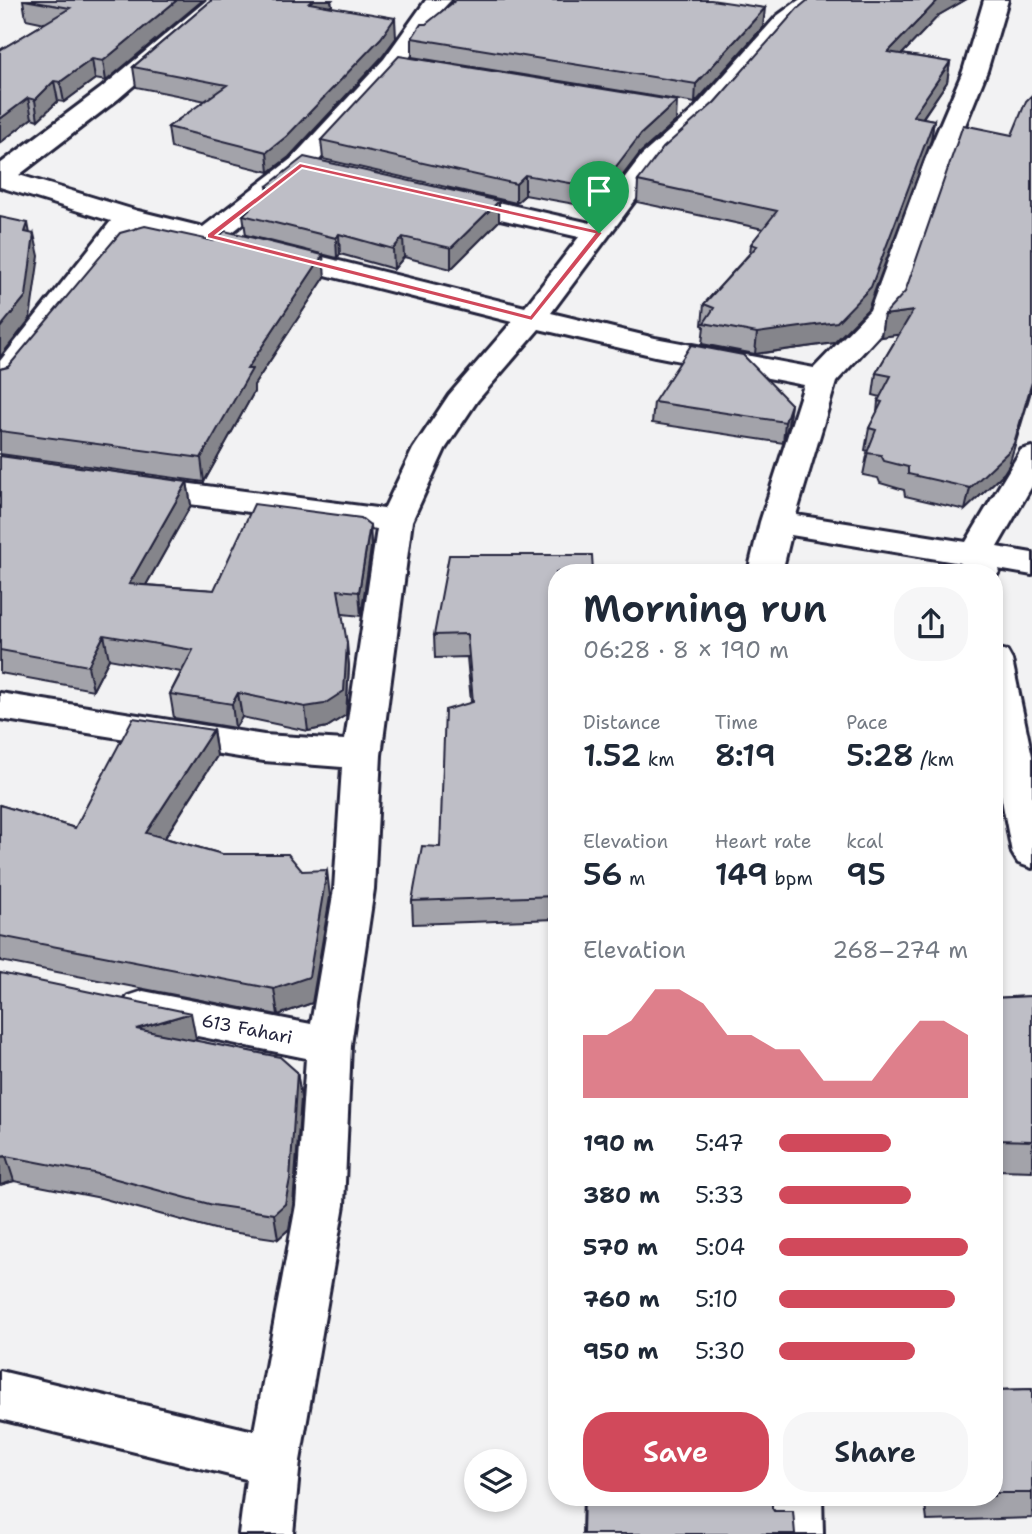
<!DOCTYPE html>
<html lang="en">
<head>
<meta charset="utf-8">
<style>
	:root { --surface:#fff; --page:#f6f6f7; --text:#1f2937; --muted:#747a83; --accent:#d1495b }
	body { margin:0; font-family:"Shantell Sans",sans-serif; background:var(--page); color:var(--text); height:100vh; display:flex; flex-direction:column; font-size:26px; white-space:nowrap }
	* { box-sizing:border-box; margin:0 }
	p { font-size:23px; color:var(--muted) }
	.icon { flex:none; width:38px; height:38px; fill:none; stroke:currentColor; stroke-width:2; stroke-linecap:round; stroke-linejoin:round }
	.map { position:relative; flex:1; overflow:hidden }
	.side { position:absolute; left:548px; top:564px; width:455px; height:942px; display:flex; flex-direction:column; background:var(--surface); border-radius:28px; box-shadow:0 4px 10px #0003 }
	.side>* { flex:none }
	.controls { position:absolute; left:464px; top:1449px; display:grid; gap:14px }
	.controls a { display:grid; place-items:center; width:63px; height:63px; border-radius:50%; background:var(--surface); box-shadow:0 4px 10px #0003; font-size:35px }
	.pin { position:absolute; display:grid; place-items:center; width:60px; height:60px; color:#fff; margin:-72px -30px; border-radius:50% 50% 50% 0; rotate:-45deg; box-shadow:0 0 7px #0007 }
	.pin .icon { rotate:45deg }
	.round { display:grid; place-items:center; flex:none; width:74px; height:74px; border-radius:28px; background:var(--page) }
	.overview { display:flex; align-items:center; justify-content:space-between; height:119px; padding:0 35px }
	h1 { font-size:38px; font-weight:600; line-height:52px }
	.figures { display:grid; grid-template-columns:repeat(3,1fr); gap:10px; height:119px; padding:7px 35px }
	.figures div { display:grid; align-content:center }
	.figures b { font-size:30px; font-weight:600 }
	.figures small { font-size:19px; font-weight:400 }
	.figures p { font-size:19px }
	.chart { height:196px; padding:14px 35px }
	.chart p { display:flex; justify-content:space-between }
	.chart svg { width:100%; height:126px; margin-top:7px; fill:var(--accent); opacity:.7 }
	.primary-button { display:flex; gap:14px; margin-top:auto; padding:14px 35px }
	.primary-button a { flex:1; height:80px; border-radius:28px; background:var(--accent); color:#fff; font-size:28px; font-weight:600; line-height:80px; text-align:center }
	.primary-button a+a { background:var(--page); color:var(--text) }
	ul { padding:0 35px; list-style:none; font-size:23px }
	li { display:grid; grid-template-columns:112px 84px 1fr; align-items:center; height:52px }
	li i { height:18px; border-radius:9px; background:var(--accent) }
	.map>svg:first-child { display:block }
</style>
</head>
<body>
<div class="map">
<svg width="1032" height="1534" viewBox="0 0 1032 1534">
	<rect width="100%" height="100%" fill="#f2f2f3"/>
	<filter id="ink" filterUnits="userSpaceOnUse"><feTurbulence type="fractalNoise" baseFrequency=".0143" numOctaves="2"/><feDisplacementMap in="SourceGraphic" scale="14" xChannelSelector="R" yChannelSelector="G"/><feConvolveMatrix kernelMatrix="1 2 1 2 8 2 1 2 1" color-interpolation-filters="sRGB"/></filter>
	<g filter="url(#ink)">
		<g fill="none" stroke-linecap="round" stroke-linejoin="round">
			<defs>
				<path id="street" d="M207,0H233L118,99L19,175L138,211L203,227L291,159L384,59L426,0H451L436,16L402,69L309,171L230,234L525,307L579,237L439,205L435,199L439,193L449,191L590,223L642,155L693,110L777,16L799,0H826L793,26L711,120L660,167L551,313L655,338L814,368L870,310L925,160L963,71L984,0H1008L987,71L951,160L899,313L836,382L796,515L966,542L1021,450L1032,447V486L997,547L1032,553V575L998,569L999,572L994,580V572H965L961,563L791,535L782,572H748L760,522L804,385L655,356L539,329L477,401L445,449L412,521L381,755L374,889L351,1045L344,1205L300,1461L293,1534H239L246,1479L0,1419V1371L254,1431L296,1205L306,1058L143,1025L128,1020L121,1008L128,996L143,991L311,1024L334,889L342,767L264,761L0,719V693L264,735L345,740L377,529L137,497L125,494L121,487L125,480L137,477L384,509L413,449L449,395L512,322L135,227L11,388L0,390V361L111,221L0,187V164L100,89Z
					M994,648L1007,651L1012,660L1032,756V868L1018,863L1012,853L994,757Z
					M770,1496H822L823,1534H769Z"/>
			</defs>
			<use href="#street" stroke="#22223b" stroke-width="6"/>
			<use href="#street" fill="#fff" fill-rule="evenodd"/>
		</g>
		<path fill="#a3a3aa" stroke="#22223b" stroke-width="2" d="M23,0H203L106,81L95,79L64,102L58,101L38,120L32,118L0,143V50L45,23L26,19Z
			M212,0H332L331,1L332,5L330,7L396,38L382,57L289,157L269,172L171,148L168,127L206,101L136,87L133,67Z
			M808,0H965L939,15L902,54L950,62L947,82L923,118L934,120L931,140L868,309L834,343L755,354L702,344L704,326L702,325L704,304L750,253L751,244L763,229L637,202L638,181L715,102Z
			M426,24L763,27L695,103L412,57V38Z
			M676,121L640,153L604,200L591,207L525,195L516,203L323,159L321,140Z
			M267,186L499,221L451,269L404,257L394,269L340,254L337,258L246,235L243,215L268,192Z
			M325,277L254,385V392L204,482L0,454V369Z
			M884,315L1009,465L1004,473L965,510L905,496L904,490L880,483L878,478L863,475L868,451L865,450L869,428L877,413L878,401L881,397L873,395L876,373L899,334L881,337Z
			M654,402L791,404L788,425L783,443L652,423Z
			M0,456L187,482L191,505L146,585L214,590L370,525L371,548L361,616L342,614L349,666L346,715L327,727L308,731L242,717L235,728L174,718L170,694L181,672L109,659L93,690L0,673Z
			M556,572V919L413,924L412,901L440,847L471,702L467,657L435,658L434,635Z
			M213,730L217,756L165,838L222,854L302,871L330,897L312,1003L278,1015L0,961V805L75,828Z
			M0,973L196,1039L193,1040L297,1072L301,1098L293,1205L289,1229L278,1239L218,1230L101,1198L14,1181L0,1185Z
			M1032,996V1171L994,1170V998Z
			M1032,1389V1518L927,1521L924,1496H994V1390Z
			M583,1496H772V1508L795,1534H582Z"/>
		<path fill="#85858b" stroke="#22223b" stroke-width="2" d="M177,0H203L106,81L103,61Z
			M313,0H332L331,1L332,5L311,22L309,3Z
			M938,0H965L939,15L885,72L888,52Z
			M765,8L763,27L695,103L696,84Z
			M395,18L396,38L382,57L289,157L269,172L267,152Z
			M92,59L95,79L64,102L60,82Z
			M950,62L947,82L910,136L913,116Z
			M54,81L58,101L38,120L35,100Z
			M28,98L32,118L0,143V119Z
			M677,101L676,121L640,153L604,200L591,207L592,187L641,134Z
			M934,120L931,140L868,309L834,343L755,354L757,333Z
			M525,175V195L516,203V184Z
			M499,201V221L451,269V248Z
			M28,223L32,245L25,232Z
			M34,234L39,256L30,319L0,357V328Z
			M339,234L340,254L337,258L336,238Z
			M403,237L404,257L394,269L393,249Z
			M323,255L325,277L254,385V392L204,482L201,458L247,369Z
			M913,311L910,333L881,337L884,315Z
			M1032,382V388L1009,465L1004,473L965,510L970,488Z
			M791,404L788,425L783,443L785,422Z
			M187,482L191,505L133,608L129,584Z
			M370,525L371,548L361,616L359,592Z
			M104,635L109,659L93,690L88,666Z
			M347,643L349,666L346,715L327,727L308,731L305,707Z
			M238,693L242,717L235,728L232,704Z
			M213,730L217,756L151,859L146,833Z
			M327,870L330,897L312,1003L278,1015L274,989Z
			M191,1013L196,1039L141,1055L136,1029Z
			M297,1072L301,1098L293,1205L289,1229L278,1239L274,1214Z
			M6,1156L14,1181L0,1185V1157Z"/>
		<path fill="#bebec6" stroke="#22223b" stroke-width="2" d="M24,0H177L103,61L92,59L60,82L54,81L35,100L28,98L0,119V50L70,8Z
			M212,0H313L309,3L395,18L381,38L287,136L267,152L168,127L227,85L133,67Z
			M456,0H711L765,8L696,84L412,38L421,24H426Z
			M808,0H938L888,52L950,62L913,116L934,120L871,287L837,322L757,333L704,323L714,308L704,304L757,246L751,244L777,211L638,181L663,148L715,102L797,9Z
			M399,56L677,101L641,134L605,181L592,187L525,175L516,184L321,140Z
			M1032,95V382L1014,443L1009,451L970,488L908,474V467L884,461L881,455L867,453L876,430L869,428L882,402L878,401L891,376L876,373L913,311L884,315L905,292L963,125L1012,135L1026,101Z
			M304,157L499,201L451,248L403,237L393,249L339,234L336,238L243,215L271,189L267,186Z
			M0,217L28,223L25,232L34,234L26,296L0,328Z
			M145,226L214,241L225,231L323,255L247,369H252L201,458L0,431V369L8,367L120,233Z
			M691,345L743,355L791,404L785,422L654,402Z
			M0,456L187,482L129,584L214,590L254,504L361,518L370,525L359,592L338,590L347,643L344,691L324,704L305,707L238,693L232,704L170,694L193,650L104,635L88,666L0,650Z
			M449,555H592L593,572H556V896L412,901L422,846L440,847L445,710L473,702L467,634L434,635Z
			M133,718L213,730L146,833L222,854H288L302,871L327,870L309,977L274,989L0,936V805L75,828Z
			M0,973L191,1013L136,1029L280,1057L297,1072L290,1179L285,1204L274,1214L213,1205L94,1173L6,1156L0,1157Z
			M1032,996V1141L994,1140V998Z
			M1032,1389V1493H994V1390Z
			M584,1496H772V1508L774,1511H793L795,1534H583Z"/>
	</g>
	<path fill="#d1495b" stroke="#fff" stroke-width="2" fill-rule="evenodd" d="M300,163L599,230L603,233L532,321L207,238V234ZM302,168L594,234L530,315L216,235Z"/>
	<g text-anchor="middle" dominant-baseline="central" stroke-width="7" stroke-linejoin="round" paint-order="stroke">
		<g font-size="18" fill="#22223b" stroke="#fff">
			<text transform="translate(247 1029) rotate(11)">613 Fahari</text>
		</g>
	</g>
</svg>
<div class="controls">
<a><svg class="icon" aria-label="layers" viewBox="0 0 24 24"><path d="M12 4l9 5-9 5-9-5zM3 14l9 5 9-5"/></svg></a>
</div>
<div class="pin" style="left:599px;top:233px;background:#1e9e55"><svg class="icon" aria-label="arrive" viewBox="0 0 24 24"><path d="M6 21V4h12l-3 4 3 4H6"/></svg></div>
<section class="side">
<div class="overview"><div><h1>Morning run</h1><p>06:28 · 8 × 190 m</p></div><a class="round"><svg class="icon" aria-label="share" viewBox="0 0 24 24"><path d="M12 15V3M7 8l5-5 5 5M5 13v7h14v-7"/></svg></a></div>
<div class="figures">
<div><p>Distance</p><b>1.52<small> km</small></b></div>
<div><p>Time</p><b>8:19</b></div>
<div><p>Pace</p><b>5:28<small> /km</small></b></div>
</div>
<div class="figures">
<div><p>Elevation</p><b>56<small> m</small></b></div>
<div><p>Heart rate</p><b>149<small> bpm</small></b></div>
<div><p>kcal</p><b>95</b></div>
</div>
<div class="chart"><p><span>Elevation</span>268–274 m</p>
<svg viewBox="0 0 160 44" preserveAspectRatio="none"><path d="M0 44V22L10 22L20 17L30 6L40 6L50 11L60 22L70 22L80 27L90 27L100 38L110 38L120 38L130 27L140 17L150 17L160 22V44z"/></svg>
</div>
<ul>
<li><b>190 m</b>5:47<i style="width:59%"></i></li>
<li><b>380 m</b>5:33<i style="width:70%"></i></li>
<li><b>570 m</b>5:04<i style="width:100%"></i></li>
<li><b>760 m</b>5:10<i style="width:93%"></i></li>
<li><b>950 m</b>5:30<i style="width:72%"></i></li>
</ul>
<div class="primary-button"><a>Save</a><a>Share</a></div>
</section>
</div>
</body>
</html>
